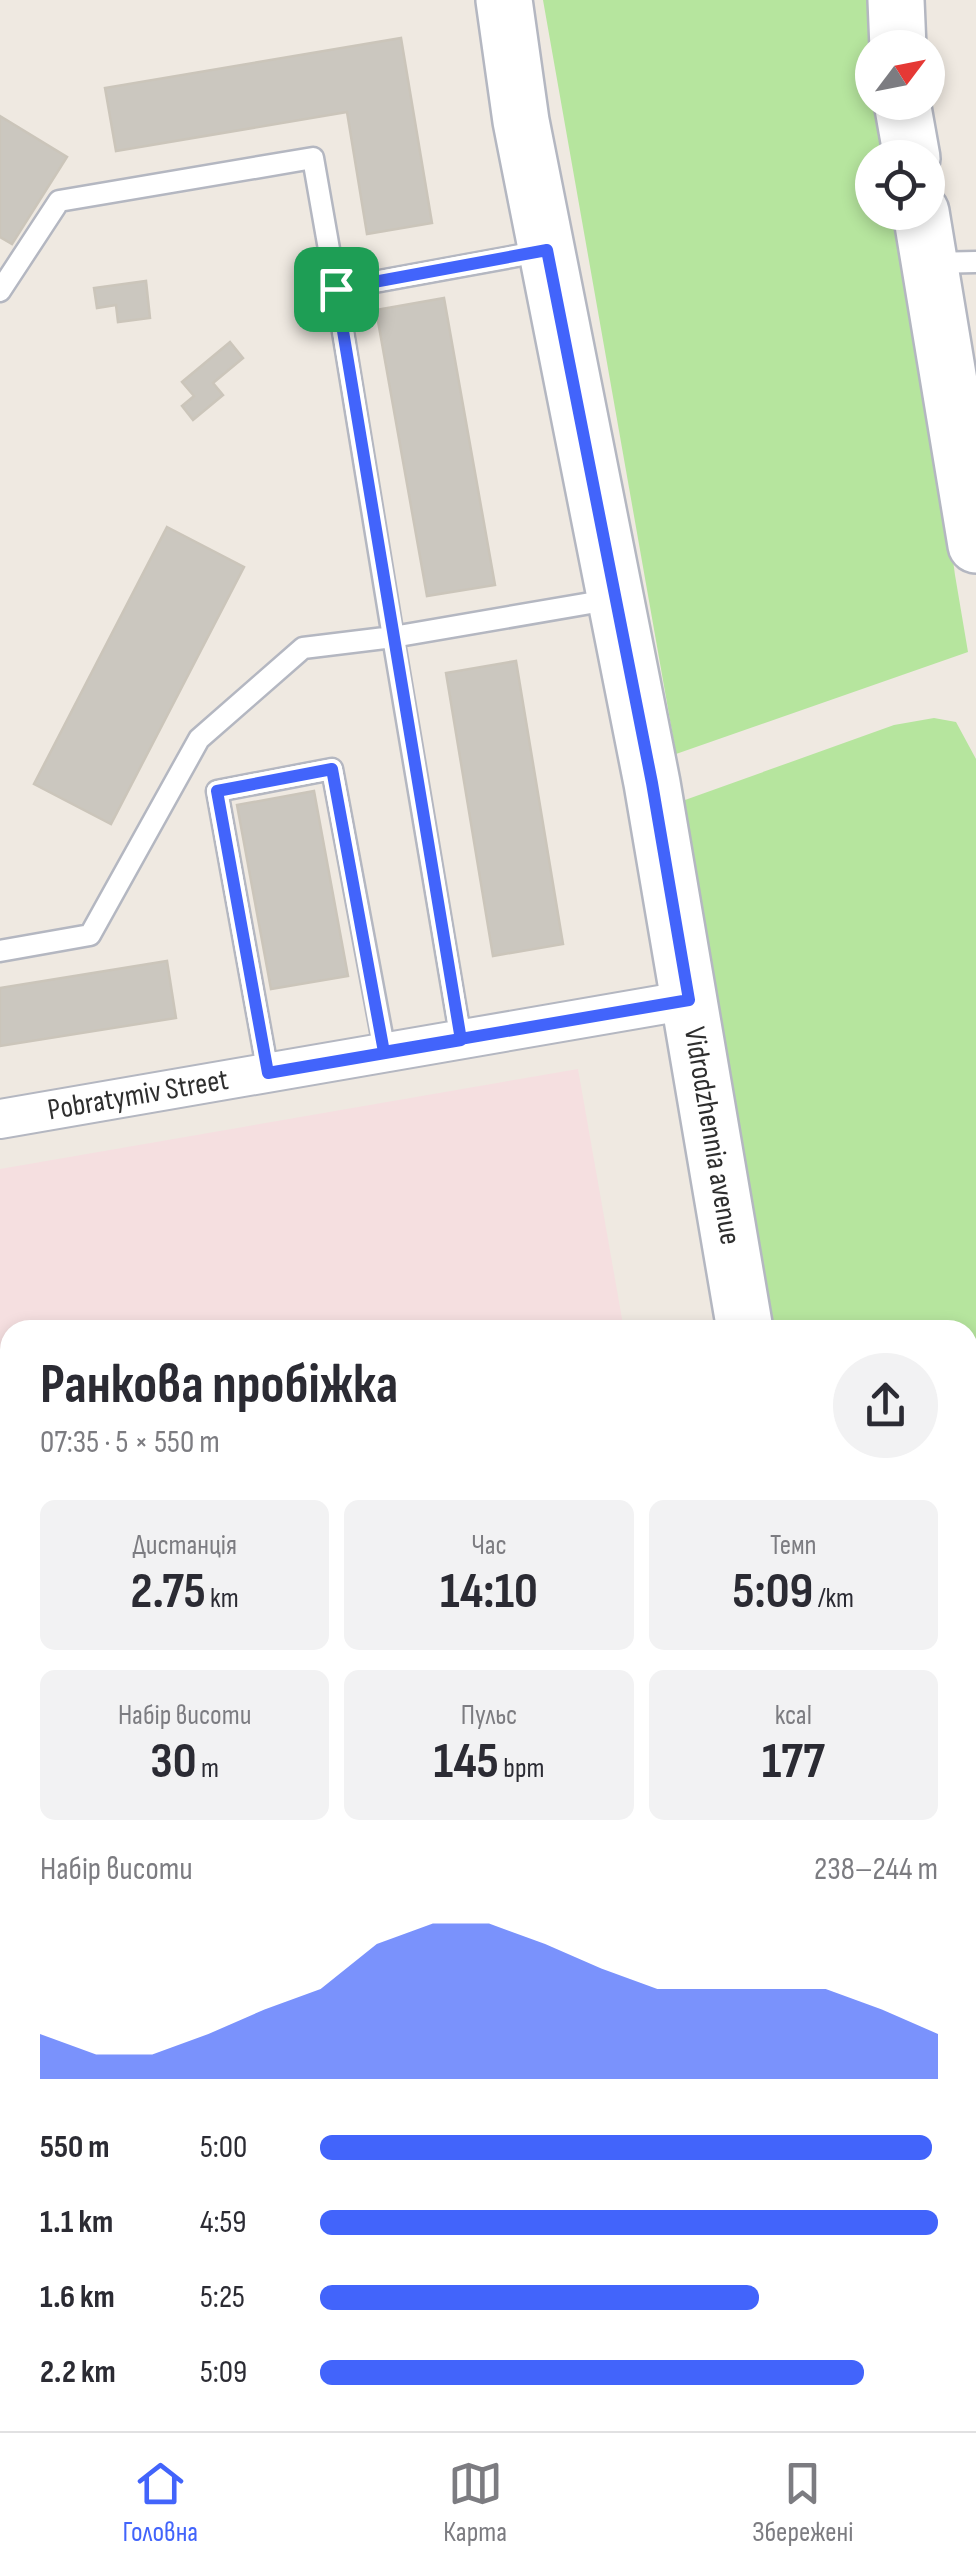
<!DOCTYPE html>
<html lang="uk">
<head>
<meta charset="utf-8">
<style>
	:root { --surface:#fff; --page:#f2f2f3; --text:#2b2b33; --muted:#7c7c81; --line:#e1e1e2; --accent:#4264fb }
	body { margin:0; font-family:"Sofia Sans Condensed",sans-serif; background:var(--page); color:var(--text); height:100vh; display:flex; flex-direction:column; font-size:38px; white-space:nowrap }
	* { box-sizing:border-box; margin:0 }
	p { font-size:32px; color:var(--muted) }
	.icon { flex:none; width:55px; height:55px; fill:none; stroke:currentColor; stroke-width:2; stroke-linecap:round; stroke-linejoin:round }
	.map { position:relative; flex:1; overflow:hidden }
	.details { position:absolute; left:0px; top:1320px; width:978px; height:1112px; display:flex; flex-direction:column; background:var(--surface); border-radius:30px 30px 0 0; box-shadow:0 5px 15px #0003 }
	.details>* { flex:none }
	.needle { width:65px; rotate:58deg }
	.tools { position:absolute; left:855px; top:30px; display:grid; gap:20px }
	.tools a { display:grid; place-items:center; width:90px; height:90px; border-radius:50%; background:var(--surface); box-shadow:0 5px 15px #0003; font-size:50px }
	.pin { position:absolute; display:grid; place-items:center; width:85px; height:85px; color:#fff; margin:-42px; border-radius:20px; box-shadow:0 5px 15px #0006 }
	.round { display:grid; place-items:center; flex:none; width:105px; height:105px; border-radius:52px; background:var(--page) }
	.overview { display:flex; align-items:center; justify-content:space-between; height:170px; padding:0 40px }
	h1 { font-size:55px; font-weight:700; line-height:75px }
	.figures { display:grid; grid-template-columns:repeat(3,1fr); gap:15px; height:170px; padding:10px 40px }
	.figures div { display:grid; align-content:center; border-radius:15px; background:var(--page); text-align:center }
	.figures b { font-size:50px; font-weight:700 }
	.figures small { font-size:28px; font-weight:400 }
	.figures p { font-size:28px }
	.chart { height:280px; padding:20px 40px }
	.chart p { display:flex; justify-content:space-between }
	.chart svg { width:100%; height:180px; margin-top:10px; fill:var(--accent); opacity:.7 }
	ul { padding:0 40px; list-style:none; font-size:32px }
	li { display:grid; grid-template-columns:160px 120px 1fr; align-items:center; height:75px }
	li i { height:25px; border-radius:12px; background:var(--accent) }
	.menu { display:flex; justify-content:space-around; align-items:center; height:140px; border-top:2px solid var(--line); background:var(--surface); font-size:28px; color:var(--muted) }
	.menu a { display:grid; justify-items:center; gap:5px }
	.menu .current { color:var(--accent) }
	.map>svg:first-child { display:block }
</style>
</head>
<body>
<div class="map">
<svg width="976" height="2431" viewBox="0 0 976 2431">
	<rect width="100%" height="100%" fill="#efe9e1"/>
	<path fill="#f5dfe0" d="M578,1069L624,1330H10V2422H815L817,2431H0V1169Z"/>
	<path fill="#b6e59e" d="M543,0H877L872,48V102L891,103L898,157L872,158V212L906,213L955,575L968,652L676,754Z
		M934,718L956,722L976,759V1960L968,1961V1330H770L682,815L685,800L894,725Z
		M976,2003V2431H959L957,2423L968,2422V2005Z"/>
	<path fill="#cbc7bf" stroke="#cbc5ba" stroke-width="2.5" d="M401,38L432,223L367,234L347,112L116,151L105,88Z
		M0,116L67,157L12,244L0,237Z
		M146,281L150,318L118,322L116,305L97,308L94,288Z
		M444,298L495,585L427,596L376,310Z
		M230,342L243,358L213,383L223,395L193,420L182,406L194,396L182,382Z
		M167,527L244,567L111,824L34,784Z
		M516,661L563,944L493,956L446,673Z
		M314,791L348,976L271,989L237,805Z
		M167,961L176,1018L0,1046V988Z
		M99,2422H162L163,2431H100Z
		M480,2422H560L562,2431H482Z"/>
	<g fill="none" stroke-linecap="round" stroke-linejoin="round">
		<defs>
			<path id="lane" d="M931,263L976,262
				M0,291L59,201L313,158L336,289
				M0,951L90,935L199,739L303,648L393,637L336,289L544,251
				M461,1040L393,637L614,599
				M268,1073L217,791L332,769L385,1052
				M3,1415L10,1455
				M0,1758L10,1756
				M0,2151L10,2149
				M0,2247L10,2245
				M55,2422L56,2431
				M447,2422L448,2431
				M672,2422L674,2431"/>
			<g id="street">
				<path id="s1" d="M0,1119L689,1000"/>
				<path d="M968,1988L976,1987"/>
			</g>
			<g id="secondary">
				<path id="s2" d="M504,0L521,121L652,783L745,1330"/>
				<path d="M896,0L898,48"/>
				<path d="M902,102L912,158"/>
				<path d="M921,212L976,545"/>
				<path d="M923,2422L924,2431"/>
			</g>
		</defs>
		<use href="#lane" stroke="#b4b7c1" stroke-width="25"/>
		<use href="#street" stroke="#b4b7c1" stroke-width="42"/>
		<use href="#secondary" stroke="#b4b7c1" stroke-width="60"/>
		<use href="#lane" stroke="#fff" stroke-width="20"/>
		<use href="#street" stroke="#fff" stroke-width="38"/>
		<use href="#secondary" stroke="#fff" stroke-width="55"/>
	</g>
	<g fill="none" stroke-linecap="round" stroke-linejoin="round">
		<defs>
			<path id="route" d="M336,289L461,1040L268,1073L217,791L332,769L384,1052L689,1000L652,783L547,250L336,289"/>
		</defs>
		<use href="#route" stroke="#fff" stroke-width="20"/>
		<use href="#route" stroke="#4264fb" stroke-width="12"/>
	</g>
	<g text-anchor="middle" dominant-baseline="central" stroke-width="9" stroke-linejoin="round" paint-order="stroke">
		<g font-size="30" fill="#2e2e2e" stroke="#fff">
			<text stroke="none"><textPath href="#s1" startOffset="140">Pobratymiv Street</textPath></text>
			<text stroke="none"><textPath href="#s2" startOffset="1155">Vidrodzhennia avenue</textPath></text>
		</g>
	</g>
</svg>
<div class="tools">
<a><svg class="needle" viewBox="-14 -14 28 28"><path d="M0-13l5 13h-10z" fill="#e53935"/><path d="M0 13l5-13h-10z" fill="#7c7c81"/></svg></a>
<a><svg class="icon" aria-label="locate" viewBox="0 0 24 24"><circle cx="12" cy="12" r="6"/><path d="M12 2v4M12 18v4M2 12h4M18 12h4"/></svg></a>
</div>
<div class="pin" style="left:336px;top:289px;background:#1e9e55"><svg class="icon" aria-label="arrive" viewBox="0 0 24 24"><path d="M6 21V4h12l-3 4 3 4H6"/></svg></div>
<section class="details">
<div class="overview"><div><h1>Ранкова пробіжка</h1><p>07:35 · 5 × 550 m</p></div><a class="round"><svg class="icon" aria-label="share" viewBox="0 0 24 24"><path d="M12 15V3M7 8l5-5 5 5M5 13v7h14v-7"/></svg></a></div>
<div class="figures">
<div><p>Дистанція</p><b>2.75<small> km</small></b></div>
<div><p>Час</p><b>14:10</b></div>
<div><p>Темп</p><b>5:09<small> /km</small></b></div>
</div>
<div class="figures">
<div><p>Набір висоти</p><b>30<small> m</small></b></div>
<div><p>Пульс</p><b>145<small> bpm</small></b></div>
<div><p>kcal</p><b>177</b></div>
</div>
<div class="chart"><p><span>Набір висоти</span>238–244 m</p>
<svg viewBox="0 0 160 44" preserveAspectRatio="none"><path d="M0 44V33L10 38L20 38L30 33L40 27L50 22L60 11L70 6L80 6L90 11L100 17L110 22L120 22L130 22L140 22L150 27L160 33V44z"/></svg>
</div>
<ul>
<li><b>550 m</b>5:00<i style="width:99%"></i></li>
<li><b>1.1 km</b>4:59<i style="width:100%"></i></li>
<li><b>1.6 km</b>5:25<i style="width:71%"></i></li>
<li><b>2.2 km</b>5:09<i style="width:88%"></i></li>
</ul>
</section>
</div>
<nav class="menu">
<a class="current"><svg class="icon" aria-label="home" viewBox="0 0 24 24"><path d="M3 11l9-7 9 7M6 9v11h12V9"/></svg>Головна</a>
<a><svg class="icon" aria-label="map" viewBox="0 0 24 24"><path d="M3 6l6-2 6 2 6-2v14l-6 2-6-2-6 2zM9 4v14M15 6v14"/></svg>Карта</a>
<a><svg class="icon" aria-label="saved" viewBox="0 0 24 24"><path d="M7 4h10v16l-5-4-5 4z"/></svg>Збережені</a>
</nav>
</body>
</html>
